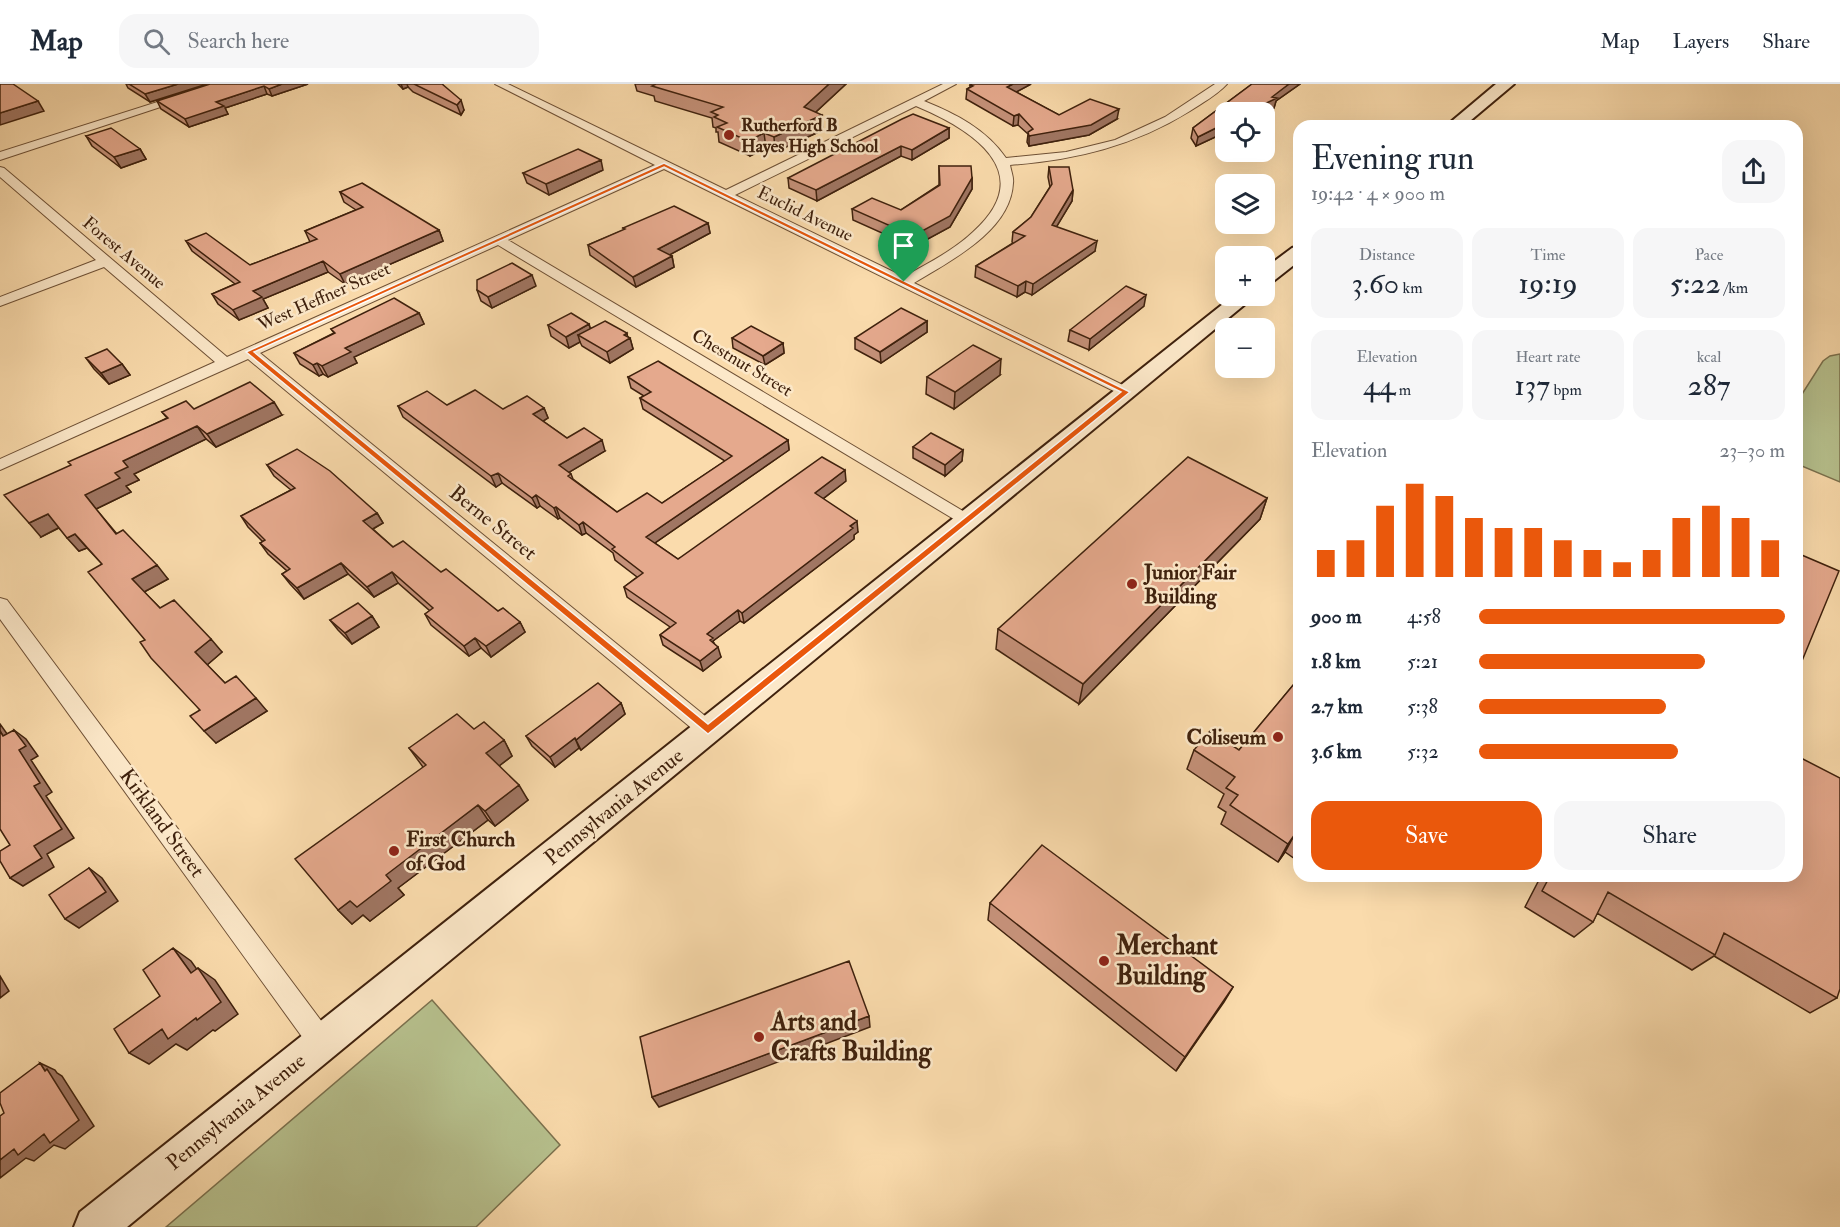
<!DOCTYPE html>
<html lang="en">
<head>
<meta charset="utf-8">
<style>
	:root { --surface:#fff; --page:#f6f6f7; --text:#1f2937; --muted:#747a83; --line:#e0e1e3; --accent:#ea580c }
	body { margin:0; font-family:"IM FELL Double Pica",serif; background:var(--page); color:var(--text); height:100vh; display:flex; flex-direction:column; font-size:22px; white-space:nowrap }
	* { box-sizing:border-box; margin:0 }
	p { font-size:20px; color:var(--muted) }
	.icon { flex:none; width:33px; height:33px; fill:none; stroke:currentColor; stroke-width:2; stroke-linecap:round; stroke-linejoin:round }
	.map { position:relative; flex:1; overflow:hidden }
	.panel { position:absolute; left:1293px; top:36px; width:510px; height:762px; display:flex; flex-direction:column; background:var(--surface); border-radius:18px; box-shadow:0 6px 24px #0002 }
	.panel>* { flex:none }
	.tools { position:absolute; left:1215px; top:18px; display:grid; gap:12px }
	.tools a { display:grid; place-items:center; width:60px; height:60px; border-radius:12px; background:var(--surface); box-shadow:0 6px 24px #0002; font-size:30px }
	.pin { position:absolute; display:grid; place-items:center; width:51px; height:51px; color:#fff; margin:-62px -26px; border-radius:50% 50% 50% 0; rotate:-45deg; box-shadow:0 0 6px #0007 }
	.pin .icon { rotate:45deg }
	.round { display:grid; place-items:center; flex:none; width:63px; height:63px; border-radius:18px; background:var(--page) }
	.headline { display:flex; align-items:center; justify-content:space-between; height:102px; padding:0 18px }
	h1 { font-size:33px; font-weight:600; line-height:45px }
	.stats { display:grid; grid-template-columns:repeat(3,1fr); gap:9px; height:102px; padding:6px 18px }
	.stats div { display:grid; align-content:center; border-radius:15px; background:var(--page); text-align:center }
	.stats b { font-size:30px; font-weight:600 }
	.stats small { font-size:16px; font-weight:400 }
	.stats p { font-size:16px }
	.chart { height:168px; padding:12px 18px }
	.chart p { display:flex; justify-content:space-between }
	.chart svg { width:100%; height:108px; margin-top:6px; stroke:var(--accent); stroke-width:6 }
	.action { display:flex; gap:12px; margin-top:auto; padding:12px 18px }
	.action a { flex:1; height:69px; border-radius:18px; background:var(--accent); color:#fff; font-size:24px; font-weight:600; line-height:69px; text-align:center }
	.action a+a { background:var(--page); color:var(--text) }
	ul { padding:0 18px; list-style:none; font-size:20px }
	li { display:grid; grid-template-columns:96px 72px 1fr; align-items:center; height:45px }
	li i { height:15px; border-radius:8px; background:var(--accent) }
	header { display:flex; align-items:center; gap:36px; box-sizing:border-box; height:84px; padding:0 30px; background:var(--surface); border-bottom:2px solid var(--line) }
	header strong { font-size:28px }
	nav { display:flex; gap:33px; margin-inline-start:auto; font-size:21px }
	.search { width:420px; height:54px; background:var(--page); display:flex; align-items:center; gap:15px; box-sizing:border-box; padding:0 21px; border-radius:18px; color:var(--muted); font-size:22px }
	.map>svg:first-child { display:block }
</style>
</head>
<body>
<header>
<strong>Map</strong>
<div class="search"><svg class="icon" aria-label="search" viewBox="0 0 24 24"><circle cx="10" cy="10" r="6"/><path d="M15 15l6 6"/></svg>Search here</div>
<nav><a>Map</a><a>Layers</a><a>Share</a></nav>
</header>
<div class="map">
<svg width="1840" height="1143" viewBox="0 0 1840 1143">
	<rect width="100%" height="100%" fill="#fadbac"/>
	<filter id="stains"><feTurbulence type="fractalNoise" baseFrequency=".00333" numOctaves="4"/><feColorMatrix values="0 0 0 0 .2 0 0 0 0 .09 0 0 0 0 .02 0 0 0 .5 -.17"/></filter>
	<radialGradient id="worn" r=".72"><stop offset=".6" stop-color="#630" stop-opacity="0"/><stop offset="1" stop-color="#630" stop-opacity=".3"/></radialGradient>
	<path fill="#b7c18e" stroke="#7b714e" stroke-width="1.5" d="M1840,270V398L1797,380V318L1823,277L1830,272Z
		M432,916L560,1061L476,1143H166Z"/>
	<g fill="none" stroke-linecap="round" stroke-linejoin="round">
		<defs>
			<path id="street" d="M214,0H230L0,76V68Z
				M495,0H508L726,106L943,0H956L924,17C956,30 986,45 1006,74L1066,68L1115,56L1165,33L1215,0H1227C1217,11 1202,19 1190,27C1134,62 1075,76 1010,81C1011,87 1014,94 1013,99C1011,147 950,177 914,199L1131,305L1134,308L1126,313L664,85L508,156L973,433L976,437L973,441L967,443L498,161L260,269L715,640L718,646L715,652L708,655L701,652L248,275L0,386V375L215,278L104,183L0,222V213L96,176L0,93V83L4,84L227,273L655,81ZM916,22C971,45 1040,88 973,148C953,167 928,179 904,193L735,111Z
				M0,514L7,516L331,950L335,959L331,968L322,972L313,968L0,535Z"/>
			<path id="secondary" d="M1496,0H1514L1464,42H1446Z
				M1299,162V177L1271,199L1264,201V185L1292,164Z
				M1233,212H1255L127,1143H74L80,1128Z"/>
		</defs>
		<use href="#street" stroke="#6e5035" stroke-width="2"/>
		<use href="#secondary" stroke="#3f210d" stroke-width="4"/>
		<use href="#street" fill="#fce8c9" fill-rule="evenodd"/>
		<use href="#secondary" fill="#fce8c9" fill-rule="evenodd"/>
	</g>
	<path fill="#c59179" stroke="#3f210d" stroke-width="1.5" d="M126,0H207L150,18L128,4Z
		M210,0H308L272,12L267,10L225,24L228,30L189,43L161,25L157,17Z
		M398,0H442L464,26L461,31L413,8L408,3L403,5Z
		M635,0H846L816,28L823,46L775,68L766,64L750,72L719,58L718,48H716V44L713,43L712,34L655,17L654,12L637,7Z
		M971,0H1031L1016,8L1059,31L1117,35L1089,51L1029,62L1027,58L1028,50L1018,41L1013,42L966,15L967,5L970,3V1Z
		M1252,0H1300L1276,17L1274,24L1264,29L1226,28V48L1196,62L1191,54L1193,44Z
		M949,44V54L912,76L901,72L817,117L789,104L788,94Z
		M86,52L140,65L146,75L121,84L92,62Z
		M939,82L972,94V105L950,143L913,163L853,136L852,125L901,126L939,101Z
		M1049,83L1073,106L1072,117L1056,143L1095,167L1032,211L1025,208L1017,213L975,193L976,182L1013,159L1012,158L1013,148L1031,133L1050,103L1048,93Z
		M603,86L549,111L527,99L523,89Z
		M340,108L439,146L443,157L345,200L328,188L263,215L268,224L239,236L218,220L212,210L235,200L192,167L186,157L250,181L310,158L305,147L356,126L344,118Z
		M708,139L710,149L669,171L672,172L674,183L636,203L590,171L588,161L624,146L623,144Z
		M536,202L492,224L481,217L477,206Z
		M1144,222L1089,266L1068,257L1070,246Z
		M419,229L424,240L354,273L357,279L328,293L323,290L319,292L300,280L294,269L334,249L331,245Z
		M927,237V248L881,279L855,265V254Z
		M589,240L590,244L628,253L630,254L633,265L610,279L582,262L580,258L569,264L551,252L548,241Z
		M732,254L783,259L784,269L765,281L733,264Z
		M86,274L122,280L130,291L109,300L94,285Z
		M1000,291L954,325L926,310L927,293Z
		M628,293L788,356L789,366L655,459L678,475L846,397L823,415L858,448L854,451V455L744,539L740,537L713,557L721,573L703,587L663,561L660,551L670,543L627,513L624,503L637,493L615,476L613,469L586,449L582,451L560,434L558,435L540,422L537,424L502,399L496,403L403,333L398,322L447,321L503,325L544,324L548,334L543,337L567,354L605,367L569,388L571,390L573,395L617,428L662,419L725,377L643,325L640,314L644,312L631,304Z
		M194,325L282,331L216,363L206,355L134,390L139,396L126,402L131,408L96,425L117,450L168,495L144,508L160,524L222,568L207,581L225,599L267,627L216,659L200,626L145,556L102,480L87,464L79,467L59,444L41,453L71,381L167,334L162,328Z
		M913,363L963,366L962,377L945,392L913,374Z
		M267,381L377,429L383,439L373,445L393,463L441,488L498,527L520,538L525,548L491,573L481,564L469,572L431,541L425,530L430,527L398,499L374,513L348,490L304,515L290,500L282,490L287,487L268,470L260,459L263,458L248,443L241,432L291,406L274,392Z
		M1267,414L1260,435L1079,620L996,565L998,545Z
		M372,532L379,543L352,560L338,546L330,536Z
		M1299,594V769L1295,775L1285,768L1278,778L1221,740L1226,728L1218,723L1224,710L1187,685L1194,666H1239Z
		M621,619L625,630L581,666L579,664L555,683L532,662L526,652Z
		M474,645L504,656L512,672L499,682L528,716L495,742L488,736L398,804L404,811L370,837L363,831L352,840L338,826L423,683L409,664Z
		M1541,792H1797L1837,914L1810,929L1714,872L1692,886L1597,829L1593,838L1574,853L1525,823Z
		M990,819L1233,903L1176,987L988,836Z"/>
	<path fill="#a07663" stroke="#3f210d" stroke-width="1.5" d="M178,0H207L150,18L145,10Z
		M282,0H308L272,12L269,5Z
		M401,0H407L408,3L403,5Z
		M829,0H846L805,38L804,23Z
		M1013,0H1031L1007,13V3Z
		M1289,0H1300L1276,17L1274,24L1264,29L1248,28Z
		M264,2L267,10L225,24L228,30L189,43L185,35L216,18Z
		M461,16L464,26L461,31L457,21Z
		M38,17L44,27L0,41V29Z
		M1119,25L1117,35L1089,51L1029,62V52Z
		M1019,30L1018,41L1013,42L1014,32Z
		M822,31L823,46L775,68L774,53Z
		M1226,39V48L1196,62L1198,53Z
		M949,44V54L912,76V66Z
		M764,49L766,64L750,72L748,57Z
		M901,62V72L817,117L816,106Z
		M140,65L146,75L121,84L114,73Z
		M601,76L603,86L549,111L546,100Z
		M972,94V105L950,143L913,163V152Z
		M1073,106L1072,117L1051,152L1052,141Z
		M708,139L710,149L660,176L658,165Z
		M439,146L443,157L345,200L340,190Z
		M1097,157L1095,167L1032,211L1033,200Z
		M672,172L674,183L636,203L633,193Z
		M323,177L328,188L263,215L268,224L239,236L233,226L253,207Z
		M532,191L536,202L492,224L488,213Z
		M1026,197L1025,208L1017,213L1018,202Z
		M1146,211L1144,222L1089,266L1090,255Z
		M419,229L424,240L354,273L357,279L328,293L322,282L345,264Z
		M927,237V248L881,279L880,268Z
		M589,240L592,251H578L580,258L569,264L566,253Z
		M627,249L628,255L630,254L633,265L610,279L607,268Z
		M783,259L784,269L765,281L763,272Z
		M1001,275L1000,291L954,325L955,308Z
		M317,279L323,290L319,292L313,281Z
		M122,280L130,291L109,300L101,289Z
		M274,318L282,331L216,363L207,350Z
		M544,324L548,334L537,341L533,330Z
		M197,342L206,355L134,390L139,396L126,402L131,408L96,425L85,411L115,389L123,377Z
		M602,356L605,367L563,392L559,381Z
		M788,356L789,366L649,463L646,453Z
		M963,366L962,377L945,392V381Z
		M845,386L846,397L816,420L815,409Z
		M498,389L502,399L496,403L491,392Z
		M536,411L540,422L537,424L532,414Z
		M1267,414L1260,435L1079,620L1083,600Z
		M556,423L560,434L558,435L554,424Z
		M377,429L383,439L369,447L363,437Z
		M48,430L60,443L41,453L29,439Z
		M857,437L858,448L854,451V455L744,539L742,529Z
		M583,438L586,449L582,451L579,441Z
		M75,450L87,464L79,467L67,454Z
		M341,479L348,490L304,515L297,504Z
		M157,481L168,495L144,508L132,495Z
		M392,488L398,499L374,513L367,503Z
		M738,526L740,537L713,557L715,564L712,567L707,550Z
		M372,532L379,543L352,560L345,549Z
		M520,538L525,548L491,573L486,562Z
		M475,554L481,564L469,572L464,562Z
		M211,555L222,568L207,581L195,568Z
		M718,563L721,573L703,587L700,577Z
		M256,614L267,627L216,659L204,647Z
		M621,619L625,630L581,666L576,656Z
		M0,640L15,661L3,652L0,647Z
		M14,646L26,655L38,672L31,676L52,708L46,712L74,754L47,770L54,783L23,802L10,794L34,762V702L19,666Z
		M575,654L579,664L555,683L550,673Z
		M504,656L512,672L495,685L486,669Z
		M519,701L528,716L495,742L485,727Z
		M478,721L488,736L398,804L404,811L370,837L363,831L352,840L338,826Z
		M1295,750L1285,768L1278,778L1288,760Z
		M89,784L102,794L118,817L79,844L65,835Z
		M173,864L191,877L208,901L191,889Z
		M198,884L215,896L238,930L215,947L213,946L187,966L176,960L149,980L129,969L162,945Z
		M0,892L9,907L0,914Z
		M1233,903L1224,918L1176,987L1185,973Z
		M869,932L870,943L659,1023L652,1013Z
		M40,979L55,986L57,989L62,992L94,1042L65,1065L54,1061L34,1077L26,1074L0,1094V1076L45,987Z"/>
	<path fill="#e5a98d" stroke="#3f210d" stroke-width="1.5" d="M0,0H13L38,17L0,29Z
		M129,0H178L145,10Z
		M210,0H282L269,5L264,2L216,18L224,22L185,35L157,17Z
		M414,0H442L461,16L457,21Z
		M656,0H829L804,23L822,31L774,53L764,49L748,57L717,43L727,39L714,33L718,31L711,28L723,23L652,2Z
		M971,0H1013L1007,3L1059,31L1090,15L1119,25L1091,41L1029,52L1028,48L1033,45L1019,30L1014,32L967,5L973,2L970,1Z
		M1252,0H1289L1272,13L1277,14L1248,28H1226V39L1198,53L1193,44Z
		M913,30L949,44L912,66L901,62L816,106L788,94L902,35Z
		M1334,39L1343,42H1329Z
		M111,44L140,65L114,73L86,52Z
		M578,65L601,76L546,100L523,89Z
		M939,82H971L972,94L950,132L913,152L852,125L872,114L901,126L940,101Z
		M1049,83H1069L1073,106L1052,141L1097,157L1033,200L1026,197L1018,202L976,182L1025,152L1013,148L1031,133L1052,100Z
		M362,99L439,146L340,190L323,177L253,207L262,213L233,226L212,210L240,198L186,157L206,149L250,181L317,155L305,147L363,123L340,108Z
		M674,122L708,139L658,165L672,172L633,193L588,161L625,145L623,144Z
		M512,179L532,191L488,213L477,206V196Z
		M1126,202L1146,211L1090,255L1070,246Z
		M394,214L419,229L345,264L351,268L322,282L317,279L313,281L294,269L335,249L331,245Z
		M901,224L927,237L880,268L855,254Z
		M571,229L589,240L566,253L548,241Z
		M605,237L627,249L624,251L630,254L607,268L578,251Z
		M751,242L783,259L763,272L732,254Z
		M973,261L1001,275L955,308L927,293Z
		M107,265L122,280L101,289L86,274Z
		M658,277L788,356L646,453L678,475L822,373L845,386L815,409L857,437L850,442L853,444L742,529L738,526L707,550L713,554L710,556L718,563L700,577L660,551L676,539L624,503L643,489L612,465L615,463L583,438L579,441L556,423L554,424L536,411L532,414L498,389L491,392L398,322L427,307L447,321L475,306L503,325L527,312L544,324L533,330L567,354L584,344L602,356L559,381L571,390L568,392L617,428L647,409L662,419L732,372L640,314L651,308L628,293Z
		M250,298L274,318L207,350L197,342L123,377L128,383L115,389L120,394L85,411L116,450L123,446L157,481L132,495L160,524L174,516L211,555L195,568L225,599L236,592L256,614L204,647L190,632L200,626L151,574L140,558L145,556L88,488L102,480L75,450L67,454L48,430L29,439L4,411L71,381L68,378L168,334L162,328L186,317L194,325Z
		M931,349L963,366L945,381L913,363Z
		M297,365L330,387L377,429L363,437L393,463L403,457L441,488L446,485L498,527L503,524L520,538L486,562L475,554L464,562L425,530L433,524L392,488L367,503L341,479L297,504L282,490L290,485L260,459L265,456L241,432L295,404L267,381Z
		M1188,373L1267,414L1083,600L998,545Z
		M1797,469L1839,487L1797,589Z
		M358,519L372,532L345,549L330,536Z
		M1299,594V753L1295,750L1288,760L1230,721L1238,711L1226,704L1235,693L1194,666L1210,647L1239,666Z
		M598,599L621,619L576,656L575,654L550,673L526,652Z
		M457,630L474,645L484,638L504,656L486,669L519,701L485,727L478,721L386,791L391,797L357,823L350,817L338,826L295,775L426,681L409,664Z
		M14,646L26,662L19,666L40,699L34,702L62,745L34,762L42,774L10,794L0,777V767L10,761L0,745V647L3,652Z
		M1797,672L1840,694V905L1837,914L1724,849L1715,871L1608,808L1593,838L1542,807L1550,792H1797Z
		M1042,761L1233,903L1185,973L990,819Z
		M89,784L106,808L65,835L49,811Z
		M173,864L191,889L198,884L221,918L197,936L196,934L168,955L162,945L129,969L114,945L160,912L143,886Z
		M849,877L869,932L652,1013L640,953Z
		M40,979L45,987L47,985L79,1036L50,1059L44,1050L18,1071L14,1065L0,1076V1032L4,1029L0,1019V1009Z"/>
	<path fill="#ea580c" stroke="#fff" stroke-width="1.5" fill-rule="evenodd" d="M664,79L1130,308L708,650L246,268ZM664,83L1121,308L708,640L254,268Z"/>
	<g fill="#8f2418" stroke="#fce8c9" stroke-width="2">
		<circle cx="729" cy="51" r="6"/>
		<circle cx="1132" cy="500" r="6"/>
		<circle cx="1278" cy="653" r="6"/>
		<circle cx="394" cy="767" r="6"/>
		<circle cx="1104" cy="877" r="6"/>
		<circle cx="759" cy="953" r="6"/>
	</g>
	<g text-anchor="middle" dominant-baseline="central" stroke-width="5" stroke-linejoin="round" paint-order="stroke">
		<g font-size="18" font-weight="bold" fill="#3f210d" stroke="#fce8c9" text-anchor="start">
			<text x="741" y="41">Rutherford B<tspan x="741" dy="21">Hayes High School</tspan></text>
		</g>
		<g font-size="18" fill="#3f210d" stroke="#fce8c9">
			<text transform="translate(805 130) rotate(26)">Euclid Avenue</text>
			<text transform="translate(124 169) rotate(40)">Forest Avenue</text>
			<text transform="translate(324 213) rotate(-24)">West Heffner Street</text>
			<text transform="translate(742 279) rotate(31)">Chestnut Street</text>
		</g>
		<g font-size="21" fill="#3f210d" stroke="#fce8c9">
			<text transform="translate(493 439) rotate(39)">Berne Street</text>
			<text transform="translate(614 723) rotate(-39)">Pennsylvania Avenue</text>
			<text transform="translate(162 739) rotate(54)">Kirkland Street</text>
			<text transform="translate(236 1028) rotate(-39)">Pennsylvania Avenue</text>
		</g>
		<g font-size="21" font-weight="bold" fill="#3f210d" stroke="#fce8c9" text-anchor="start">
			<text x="1144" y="488">Junior Fair<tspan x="1144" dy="24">Building</tspan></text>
			<text x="1266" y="653" text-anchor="end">Coliseum</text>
			<text x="406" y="755">First Church<tspan x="406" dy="24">of God</tspan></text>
		</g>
		<g font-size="26" font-weight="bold" fill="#3f210d" stroke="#fce8c9" text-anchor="start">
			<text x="1116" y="862">Merchant<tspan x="1116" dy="30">Building</tspan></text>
			<text x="771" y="938">Arts and<tspan x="771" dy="30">Crafts Building</tspan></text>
		</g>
	</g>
	<rect width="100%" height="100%" filter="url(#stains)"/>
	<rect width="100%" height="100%" fill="url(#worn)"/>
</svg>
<div class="tools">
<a><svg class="icon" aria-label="locate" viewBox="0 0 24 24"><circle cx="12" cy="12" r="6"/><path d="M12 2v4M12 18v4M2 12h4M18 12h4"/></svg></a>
<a><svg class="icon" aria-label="layers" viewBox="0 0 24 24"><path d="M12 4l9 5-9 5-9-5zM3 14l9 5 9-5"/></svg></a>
<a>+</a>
<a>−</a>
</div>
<div class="pin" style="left:904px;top:198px;background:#1e9e55"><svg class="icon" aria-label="arrive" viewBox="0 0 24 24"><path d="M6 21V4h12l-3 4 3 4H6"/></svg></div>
<section class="panel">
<div class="headline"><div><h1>Evening run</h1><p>19:42 · 4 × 900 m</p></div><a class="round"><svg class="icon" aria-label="share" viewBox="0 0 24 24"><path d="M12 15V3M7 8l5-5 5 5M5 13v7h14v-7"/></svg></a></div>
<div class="stats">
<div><p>Distance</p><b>3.60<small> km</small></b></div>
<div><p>Time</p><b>19:19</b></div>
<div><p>Pace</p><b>5:22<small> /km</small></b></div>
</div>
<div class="stats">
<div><p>Elevation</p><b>44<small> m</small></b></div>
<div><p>Heart rate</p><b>137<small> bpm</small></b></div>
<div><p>kcal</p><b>287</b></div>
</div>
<div class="chart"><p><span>Elevation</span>23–30 m</p>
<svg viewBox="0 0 160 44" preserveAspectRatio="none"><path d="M5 44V33M15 44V29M25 44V15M35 44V6M45 44V11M55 44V20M65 44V24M75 44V24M85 44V29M95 44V33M105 44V38M115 44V33M125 44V20M135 44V15M145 44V20M155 44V29"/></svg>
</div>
<ul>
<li><b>900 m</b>4:58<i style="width:100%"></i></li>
<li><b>1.8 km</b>5:21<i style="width:74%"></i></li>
<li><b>2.7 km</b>5:38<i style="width:61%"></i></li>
<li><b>3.6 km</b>5:32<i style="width:65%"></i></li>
</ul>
<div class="action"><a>Save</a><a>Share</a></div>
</section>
</div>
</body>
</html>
